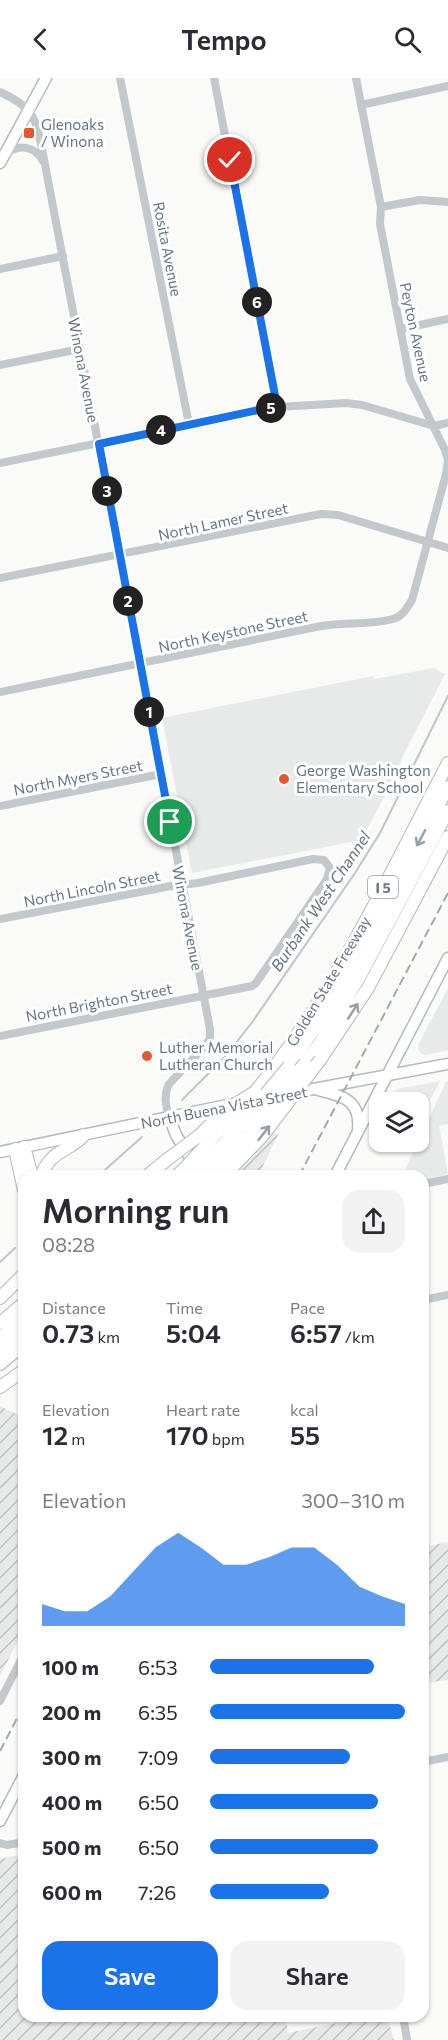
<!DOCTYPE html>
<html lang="en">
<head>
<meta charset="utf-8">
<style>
	:root { --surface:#fff; --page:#f2f2f3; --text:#2b2b33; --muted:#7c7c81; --accent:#1a73e8 }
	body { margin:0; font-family:Commissioner,sans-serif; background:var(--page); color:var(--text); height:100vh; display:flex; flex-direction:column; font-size:22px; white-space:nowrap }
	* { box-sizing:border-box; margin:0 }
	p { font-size:20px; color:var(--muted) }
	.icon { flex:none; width:33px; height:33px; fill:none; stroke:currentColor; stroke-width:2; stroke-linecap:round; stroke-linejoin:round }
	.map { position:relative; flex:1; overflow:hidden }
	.side { position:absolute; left:18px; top:1092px; width:411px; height:852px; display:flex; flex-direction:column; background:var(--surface); border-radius:18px; box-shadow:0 2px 4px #0004 }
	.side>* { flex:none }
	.fabs { position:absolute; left:369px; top:1014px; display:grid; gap:12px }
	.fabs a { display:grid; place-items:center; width:60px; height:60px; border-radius:12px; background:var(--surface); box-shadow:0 2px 4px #0004; font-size:30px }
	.pin { position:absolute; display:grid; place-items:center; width:51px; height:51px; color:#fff; margin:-26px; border:3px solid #fff; border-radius:50%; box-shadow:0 2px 6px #0007 }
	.km { position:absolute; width:30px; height:30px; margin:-15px; border-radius:50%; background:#222; color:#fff; font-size:16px; line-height:30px; text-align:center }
	.round { display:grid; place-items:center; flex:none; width:63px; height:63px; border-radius:18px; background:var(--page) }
	.head { display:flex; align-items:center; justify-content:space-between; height:102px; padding:0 24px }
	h1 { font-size:33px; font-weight:600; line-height:45px }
	.figures { display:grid; grid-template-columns:repeat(3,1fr); gap:9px; height:102px; padding:6px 24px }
	.figures div { display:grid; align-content:center }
	.figures b { font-size:26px; font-weight:600 }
	.figures small { font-size:16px; font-weight:400 }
	.figures p { font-size:16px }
	.chart { height:168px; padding:12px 24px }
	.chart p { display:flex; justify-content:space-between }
	.chart svg { width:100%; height:108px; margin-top:6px; fill:var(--accent); opacity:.7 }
	.cta { display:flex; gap:12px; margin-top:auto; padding:12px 24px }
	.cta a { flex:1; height:69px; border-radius:18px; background:var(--accent); color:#fff; font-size:24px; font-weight:600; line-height:69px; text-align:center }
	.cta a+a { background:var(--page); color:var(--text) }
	ul { padding:0 24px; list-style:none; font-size:20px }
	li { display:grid; grid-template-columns:96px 72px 1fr; align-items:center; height:45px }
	li i { height:15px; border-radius:8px; background:var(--accent) }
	header { display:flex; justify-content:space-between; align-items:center; height:78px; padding:0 24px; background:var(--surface); font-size:27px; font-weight:600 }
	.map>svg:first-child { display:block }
</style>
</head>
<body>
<header><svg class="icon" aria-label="back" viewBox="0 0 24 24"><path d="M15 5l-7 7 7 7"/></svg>Tempo<svg class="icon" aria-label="search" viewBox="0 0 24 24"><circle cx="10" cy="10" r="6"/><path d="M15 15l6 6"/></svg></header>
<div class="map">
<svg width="448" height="1962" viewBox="0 0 448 1962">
	<defs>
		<pattern id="industrial-furrows" width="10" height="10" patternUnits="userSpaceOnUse" patternTransform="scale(1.5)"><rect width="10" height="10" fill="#e8e9e9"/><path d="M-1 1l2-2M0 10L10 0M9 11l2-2" fill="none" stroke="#c0c1c2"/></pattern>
	</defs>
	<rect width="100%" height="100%" fill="#fafaf8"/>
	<path fill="#e8e9e9" d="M434,590L445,596L404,676L389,710L358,768L351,764L192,795L162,640L373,598L374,601Z
		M448,910V972L426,977L422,976L418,971V967Z
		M440,1003L419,1043L418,1024H389L397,1011Z
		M448,1003V1046L439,1048L448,1096L423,1102V1098H402L446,1004Z"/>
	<path fill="url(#industrial-furrows)" d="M259,1041L278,1057L258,1098H215L199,1072L215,1055Z
		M0,1328L24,1340V1551L0,1598Z
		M448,1464V1602L428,1605L426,1596L423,1597V1469Z
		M24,1776V1938H285L288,1955L370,1938H387L394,1962H0V1781Z"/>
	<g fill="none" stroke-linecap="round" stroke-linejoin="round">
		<path stroke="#bbc7cb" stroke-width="2" d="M182,1022L225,979L253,943L355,795L380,755L448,618
			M98,1098L142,1059
			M0,1184L15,1170"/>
		<defs>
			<path id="major" d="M0,85L46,0
				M318,1012C343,1018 361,1022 358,1052
				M292,1015L448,986
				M169,1039L176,1057L201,1098
				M0,1074L232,1026
				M335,1098L448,880
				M0,1743L24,1697"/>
			<path id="highway" d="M320,982L368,910L448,759
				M305,985L320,965L359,900L448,733
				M289,988L338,916L448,709
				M255,1014C335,915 389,797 448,685
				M24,1069L32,1098
				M15,1071L24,1112
				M41,1098C52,1070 68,1075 84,1057
				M147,1098L169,1080
				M176,1098L183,1092
				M0,1220L24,1196
				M0,1245L24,1225
				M0,1260L24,1240
				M0,1274L24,1254
				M0,1286L24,1266
				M0,1309L24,1292"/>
		</defs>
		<use href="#major" stroke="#b5babe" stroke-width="13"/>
		<use href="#highway" stroke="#b4b9bd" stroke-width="14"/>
		<path stroke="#c3c8cc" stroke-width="8" d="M120,0L189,346
			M214,0L277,329
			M0,14C33,29 35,38 42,71L210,951V960L206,967L169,1006C163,1018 166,1027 169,1039
			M361,27L448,8
			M5,77C18,65 35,68 43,83
			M381,129L420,122L448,124
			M0,191L63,178
			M401,251L448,241
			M0,287L80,271
			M0,385L277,329L346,325L362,327L434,348L448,345
			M0,500L321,436L338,437L448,470
			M0,614C106,593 211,571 316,549C342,543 368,548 393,541C403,538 406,531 412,522L446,396L448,382L445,372L410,301L380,146L381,129L356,0
			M0,728L161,696
			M0,841L171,808L198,805L313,781L324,782L330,790L327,801L256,905L252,908L0,958
			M423,1106L448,1101
			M423,1222L448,1217
			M0,1623L24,1576
			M423,1684L448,1679
			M0,1765L7,1767L24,1764
			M403,1938L407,1962"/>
		<use href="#major" stroke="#fff" stroke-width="10"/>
		<use href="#highway" stroke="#fff" stroke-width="12"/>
		<path stroke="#a2aab0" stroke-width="2" stroke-dasharray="9 4.5" stroke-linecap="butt" d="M299,1098L448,815
			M0,1673L24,1627"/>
		<defs>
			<path id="highway-bridge" d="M169,1080L200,1057L224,1033L255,1014
				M183,1092L246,1024
				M192,1098L224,1066L289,988
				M208,1098L244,1061L305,985
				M224,1098L264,1056L320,982"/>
		</defs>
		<use href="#highway-bridge" stroke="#b4b9bd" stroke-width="14" stroke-linecap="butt"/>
		<use href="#highway-bridge" stroke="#fff" stroke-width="12"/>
	</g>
	<defs><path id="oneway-shaft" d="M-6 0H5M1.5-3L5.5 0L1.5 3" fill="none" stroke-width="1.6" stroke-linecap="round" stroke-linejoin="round" transform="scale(1.5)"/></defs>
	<g stroke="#939fa8">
		<use href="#oneway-shaft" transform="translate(421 760) rotate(118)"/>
		<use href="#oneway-shaft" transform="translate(353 933) rotate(-57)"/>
		<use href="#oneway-shaft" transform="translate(264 1055) rotate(-52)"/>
	</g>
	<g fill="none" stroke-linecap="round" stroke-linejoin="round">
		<defs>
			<path id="route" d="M170,744L99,366L277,328L230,82"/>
		</defs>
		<use href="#route" stroke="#fff" stroke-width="12"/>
		<use href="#route" stroke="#1a73e8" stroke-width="8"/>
	</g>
	<g fill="#e4572e" stroke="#fff" stroke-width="2">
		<rect x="23" y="49" width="12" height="12" rx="3"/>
		<circle cx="284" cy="701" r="6"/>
		<circle cx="147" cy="978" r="6"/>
	</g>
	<g text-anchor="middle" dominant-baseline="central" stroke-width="6" stroke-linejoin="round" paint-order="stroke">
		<rect fill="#fff" stroke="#939fa8" stroke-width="1.5" x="368" y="798" width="30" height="22" rx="4.5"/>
		<g font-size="14" font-weight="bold" fill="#657683">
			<text x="383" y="809">I 5</text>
		</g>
		<g font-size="15" fill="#657683" stroke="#fff" text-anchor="start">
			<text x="41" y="46">Glenoaks<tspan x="41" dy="17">/ Winona</tspan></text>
			<text x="296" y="692">George Washington<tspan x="296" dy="17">Elementary School</tspan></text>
			<text x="159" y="969">Luther Memorial<tspan x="159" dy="17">Lutheran Church</tspan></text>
		</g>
		<g font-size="15" fill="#657683" stroke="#fff">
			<text transform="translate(168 171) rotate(79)">Rosita Avenue</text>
			<text transform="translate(416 254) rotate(78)">Peyton Avenue</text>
			<text transform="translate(84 292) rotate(79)">Winona Avenue</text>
			<text transform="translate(223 443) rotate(-12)">North Lamer Street</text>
			<text transform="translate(233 553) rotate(-12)">North Keystone Street</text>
			<text transform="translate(78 699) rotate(-11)">North Myers Street</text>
			<text transform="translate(92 810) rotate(-11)">North Lincoln Street</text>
			<text transform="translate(188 840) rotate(79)">Winona Avenue</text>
			<text transform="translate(328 903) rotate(-59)">Golden State Freeway</text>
			<text transform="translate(99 924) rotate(-11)">North Brighton Street</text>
			<text transform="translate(224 1029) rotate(-11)">North Buena Vista Street</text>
		</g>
		<g font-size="16" font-style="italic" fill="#60757c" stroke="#fff">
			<text transform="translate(320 823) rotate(-56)">Burbank West Channel</text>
		</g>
	</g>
</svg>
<div class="fabs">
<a><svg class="icon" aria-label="layers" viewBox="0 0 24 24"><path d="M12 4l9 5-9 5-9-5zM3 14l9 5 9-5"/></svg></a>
</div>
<div class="pin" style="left:170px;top:744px;background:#1e9e55"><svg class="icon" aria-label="arrive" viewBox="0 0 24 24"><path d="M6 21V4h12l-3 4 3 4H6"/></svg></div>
<div class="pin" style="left:230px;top:82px;background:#d93025"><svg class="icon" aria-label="check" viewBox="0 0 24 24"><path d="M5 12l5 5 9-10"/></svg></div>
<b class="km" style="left:149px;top:634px">1</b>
<b class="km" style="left:128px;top:523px">2</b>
<b class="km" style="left:107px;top:413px">3</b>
<b class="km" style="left:161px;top:352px">4</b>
<b class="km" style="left:271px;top:330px">5</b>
<b class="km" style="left:257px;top:224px">6</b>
<section class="side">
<div class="head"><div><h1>Morning run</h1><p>08:28</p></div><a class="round"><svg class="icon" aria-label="share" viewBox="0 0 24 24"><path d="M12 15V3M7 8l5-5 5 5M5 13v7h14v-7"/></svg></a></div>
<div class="figures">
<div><p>Distance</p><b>0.73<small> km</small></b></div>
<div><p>Time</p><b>5:04</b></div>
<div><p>Pace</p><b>6:57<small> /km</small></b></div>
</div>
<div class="figures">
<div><p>Elevation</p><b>12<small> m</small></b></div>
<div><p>Heart rate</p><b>170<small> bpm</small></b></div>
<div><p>kcal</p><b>55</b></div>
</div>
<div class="chart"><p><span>Elevation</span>300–310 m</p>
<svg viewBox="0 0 160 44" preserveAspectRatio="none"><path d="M0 44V35L10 38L20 38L30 32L40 22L50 12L60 6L70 12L80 19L90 19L100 16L110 12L120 12L130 19L140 28L150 32L160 35V44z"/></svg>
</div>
<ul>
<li><b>100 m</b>6:53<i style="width:84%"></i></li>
<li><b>200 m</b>6:35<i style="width:100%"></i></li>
<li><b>300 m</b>7:09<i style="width:72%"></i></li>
<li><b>400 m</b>6:50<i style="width:86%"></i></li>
<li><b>500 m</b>6:50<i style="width:86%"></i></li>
<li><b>600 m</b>7:26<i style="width:61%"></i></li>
</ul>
<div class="cta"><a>Save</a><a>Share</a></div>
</section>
</div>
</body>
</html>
